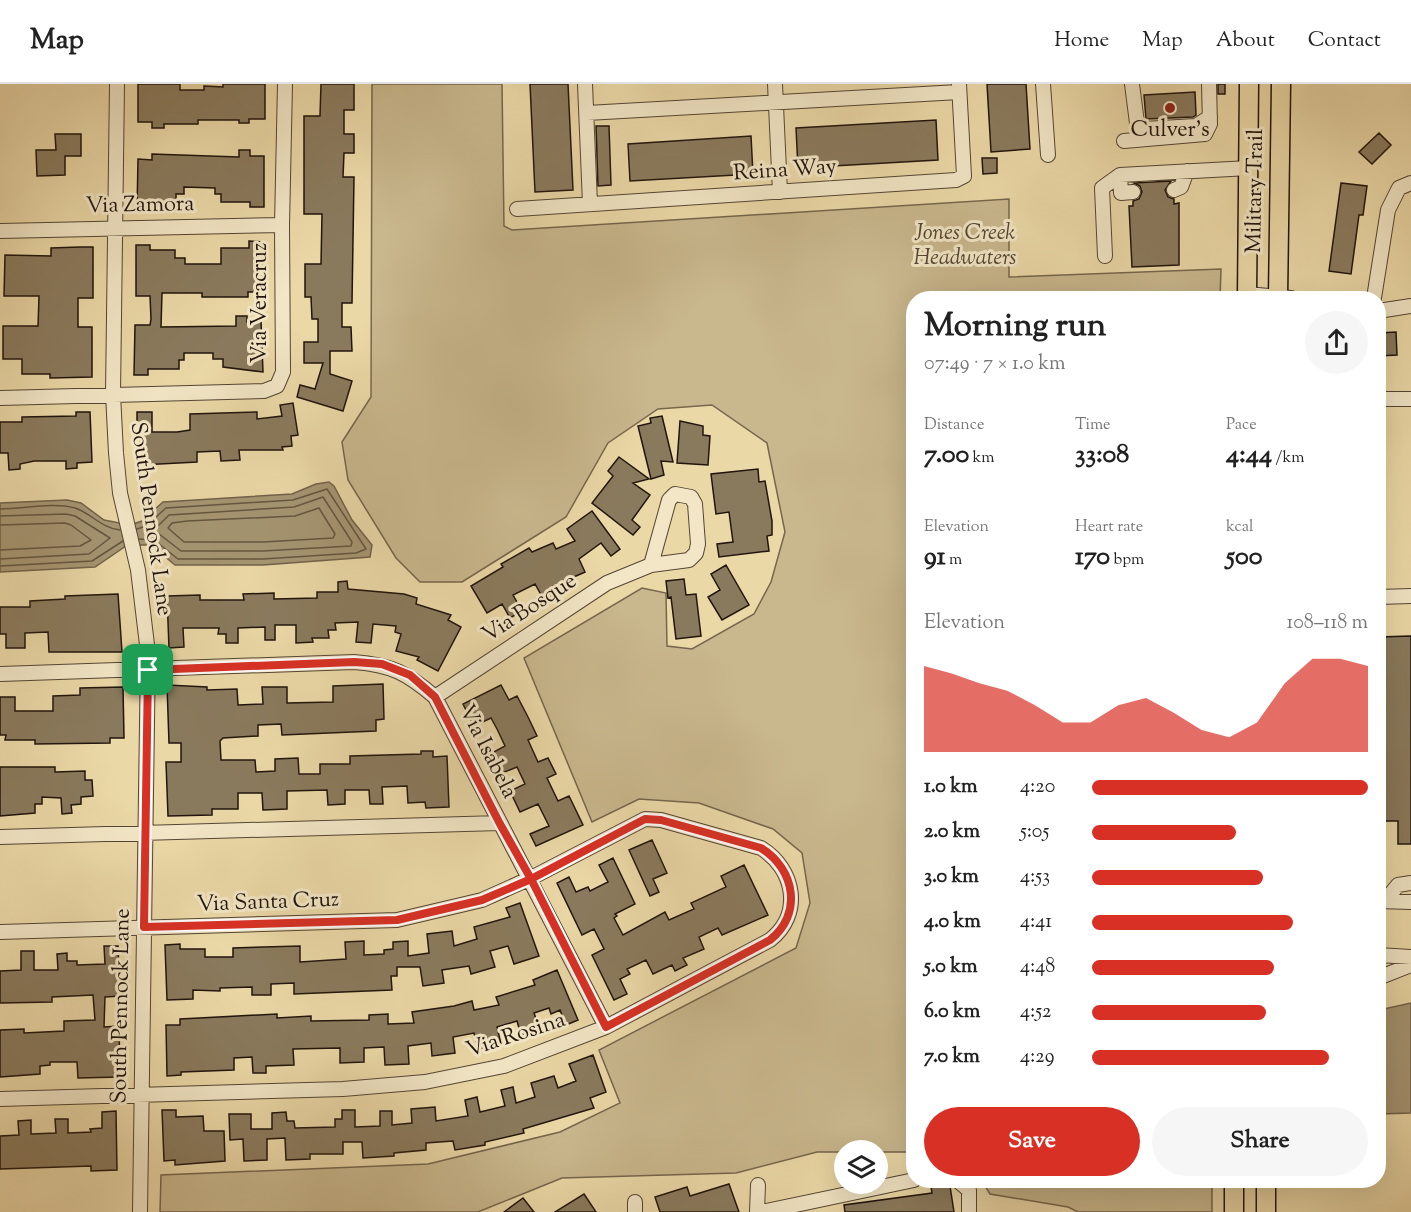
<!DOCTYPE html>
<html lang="en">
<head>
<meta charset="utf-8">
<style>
	:root { --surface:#fff; --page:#f6f6f6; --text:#222; --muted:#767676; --line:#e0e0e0; --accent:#d93025 }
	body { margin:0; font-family:"Sorts Mill Goudy",serif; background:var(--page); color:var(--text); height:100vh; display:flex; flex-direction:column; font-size:22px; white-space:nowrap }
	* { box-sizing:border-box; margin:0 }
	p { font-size:20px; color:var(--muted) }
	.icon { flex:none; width:33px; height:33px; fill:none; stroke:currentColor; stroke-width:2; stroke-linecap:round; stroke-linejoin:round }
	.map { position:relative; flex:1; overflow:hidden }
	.sheet { position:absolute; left:906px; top:207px; width:480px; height:897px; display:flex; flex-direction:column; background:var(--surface); border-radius:24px; box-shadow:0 6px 24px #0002 }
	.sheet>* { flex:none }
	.fabs { position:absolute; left:834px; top:1056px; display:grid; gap:12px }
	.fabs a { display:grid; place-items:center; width:54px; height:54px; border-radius:50%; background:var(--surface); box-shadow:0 6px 24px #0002; font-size:30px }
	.pin { position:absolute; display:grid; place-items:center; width:51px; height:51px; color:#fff; margin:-26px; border-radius:12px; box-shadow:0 3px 9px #0006 }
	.round { display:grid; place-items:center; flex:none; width:63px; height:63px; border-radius:32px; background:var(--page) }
	.overview { display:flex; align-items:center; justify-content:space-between; height:102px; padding:0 18px }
	h1 { font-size:33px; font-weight:800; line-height:45px }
	.figures { display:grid; grid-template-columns:repeat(3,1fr); gap:9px; height:102px; padding:6px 18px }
	.figures div { display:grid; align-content:center }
	.figures b { font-size:26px; font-weight:800 }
	.figures small { font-size:16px; font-weight:400 }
	.figures p { font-size:16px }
	.chart { height:168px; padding:12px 18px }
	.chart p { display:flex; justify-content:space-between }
	.chart svg { width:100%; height:108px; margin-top:6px; fill:var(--accent); opacity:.7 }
	.primary-button { display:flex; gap:12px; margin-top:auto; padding:12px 18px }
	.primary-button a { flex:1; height:69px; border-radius:36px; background:var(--accent); color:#fff; font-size:24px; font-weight:800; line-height:69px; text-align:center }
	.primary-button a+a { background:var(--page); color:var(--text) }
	ul { padding:0 18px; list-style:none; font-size:20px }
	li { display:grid; grid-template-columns:96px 72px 1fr; align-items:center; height:45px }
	li i { height:15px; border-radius:8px; background:var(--accent) }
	header { display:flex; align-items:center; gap:36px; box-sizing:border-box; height:84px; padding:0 30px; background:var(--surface); border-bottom:2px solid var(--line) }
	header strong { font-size:28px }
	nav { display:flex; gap:33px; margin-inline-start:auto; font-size:21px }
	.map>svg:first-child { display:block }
</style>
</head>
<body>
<header>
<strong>Map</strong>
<nav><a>Home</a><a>Map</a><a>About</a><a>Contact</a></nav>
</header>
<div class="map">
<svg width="1411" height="1128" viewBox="0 0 1411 1128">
	<rect width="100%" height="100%" fill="#ebd8a7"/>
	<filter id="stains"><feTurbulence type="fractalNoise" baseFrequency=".00333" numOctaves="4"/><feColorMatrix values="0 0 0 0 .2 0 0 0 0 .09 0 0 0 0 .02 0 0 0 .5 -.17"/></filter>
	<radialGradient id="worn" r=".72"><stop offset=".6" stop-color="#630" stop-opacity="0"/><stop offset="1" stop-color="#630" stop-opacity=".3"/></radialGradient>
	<path fill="#c9b78d" stroke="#75664d" stroke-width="1.5" d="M372,0H502L504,142L512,146L1009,115V193L1221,185L1220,214H914L913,1068H817L736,1089L562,1094L478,1128H160L161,1091L428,1080L560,1048L620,1019L599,966L796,864L810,819L802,769L773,745L699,719L639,715L592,738L524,574L642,504L666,509L667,562L692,565L754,530L771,498L785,448L767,359L712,321L658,325L608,359L566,433L462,498H420L396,474L348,396L342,358L371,313Z
		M982,1097H1212V1128H1078L1068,1123L990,1110Z"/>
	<path fill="#a69673" stroke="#71624a" stroke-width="1.5" d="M329,398L334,402L352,436L372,461L370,473L263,481H175L151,461H140L126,462L95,483L0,488V419L67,416L81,419L104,436L130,441L142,437L163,418L292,410L316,400Z
		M1411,919V1029L1379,1030V926Z"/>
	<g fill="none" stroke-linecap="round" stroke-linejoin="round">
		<path stroke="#645640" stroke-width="1.5" d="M323,413L352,458L351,462L263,467H181L154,446L169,431L294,423Z
			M319,424L335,450L333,454L263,458H184L168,444L172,439L187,437L295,432Z
			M0,425C24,425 52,418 75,424C91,429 101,444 120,446
			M0,432L66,430L75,432L110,454L89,470L0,475
			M0,441L65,439L71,441L91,456L80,462L0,466
			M137,445L146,442L166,424L293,416L327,405L366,465L356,469L263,475H178L154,456L139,455
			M0,482L92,477L123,457"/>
	</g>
	<path fill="#8a7a5d" stroke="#21150d" stroke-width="1.5" d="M138,0H180V6H204V2L223,3V0H265V35H249V39H239V36H198V40H164V44H152V38H138Z
		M321,0H354V26H344V50H354V69H344L343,93H354L352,219H342V243H351L352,267H330V290L352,297L343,327L297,313L300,301L315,305L323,279H304V258H318V235H312L311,213H305V180H321L322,130H304V32H320Z
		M530,0H568L573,106L535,108Z
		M987,0H1026L1030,65L991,68Z
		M1218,0H1225V10H1218Z
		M1195,8L1196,31L1193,33L1146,35L1144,11Z
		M936,36L938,76L798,84L796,44Z
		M596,42H609L611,101L598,102Z
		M1379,49L1391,61L1372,80L1359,68Z
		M55,50H81V72H65V91L37,92L36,66H56Z
		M751,52L753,90L630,97L628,60Z
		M239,66H250V72H264V123H250V118H221V110H215V104L184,103V110H176V118H150V126H137L138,75L152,76V70L239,73Z
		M982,74H997V89L983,90Z
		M1171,97L1165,106L1168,113L1174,115V120L1179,119V181L1132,183L1129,122H1133V117L1139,115L1142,108L1140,102L1134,99Z
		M1341,99L1367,102L1363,131H1359L1351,190L1329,187Z
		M249,157L263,158V208H248V213H202V209H162L161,243L236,242V232H247V238L261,237L263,288L223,283V275H213V269H184V276H179V285H148V291H134L135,241H150L151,235L150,212H136V161H150V166H175V174H185V180H221V164H249Z
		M80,163H93V214H78V243H92V293L50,294V290H22V275H3V242H38L39,212H4L5,171L51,172V164Z
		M1396,248L1397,271L1378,272V249Z
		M293,319L298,351L291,352L292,362L282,363L283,366H239L240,376L221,377L220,367L197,368V378L141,381L140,342H137V328H152V348H177L190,346V330L257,328V335L282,332L280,321Z
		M76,328H90L92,378L77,379V384L66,385V377H34L20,380V385L9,386L8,369H0V338H22V333L76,332Z
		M662,332L673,378L661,377L664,391L651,395L638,342L651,339L650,334Z
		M680,337L703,342V351L710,352L708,381L677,379Z
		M619,373L649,395L633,399L650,411L632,436L640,443L633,451L592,419L613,392L608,387Z
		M758,385L759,398L765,397L772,437V451L767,452L769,467L719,473L717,460L733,458L729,428L716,430L711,390Z
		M592,427L620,465L611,472L601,459L579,475L585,488L551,503L555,510L544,516L535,500L513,511L522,527L510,534L502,520L487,529L471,502L503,483L501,480L529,464L532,468L553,459L556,465L575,457L567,445Z
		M726,481L749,521L722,536L708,513L720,506L711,490Z
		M684,495L686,511L696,510L701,552L676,555L671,513L668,514L666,497Z
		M347,497L348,505L404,510L417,514L416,520L451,531L448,536L461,543L438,587L417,576L419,573L396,567L401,550L395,548L396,542L373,540L371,559L356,558L358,538L335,539L336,546H328L329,554H312L313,558L296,559V541H275V556H265V543L238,544V559H226V550H218L219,544H183L184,563L169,564L167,512L200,511V516H244L243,510L274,509V515L317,514V508H338V498Z
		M118,510L122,568H49L48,548L25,549V564H6V550H0V523H30V517L65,515V512Z
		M1411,552V760H1398V737H1378V553Z
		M383,600L384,635L376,636V647L282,651L281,640L258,641V652L223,654L220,657L221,676H255L256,688L275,687V675L298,674L299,690H320V680H350V672L421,670V667H433V673L447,672L449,723L426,724L425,718L408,719L407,702L382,703L383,720H370L369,706H345V720L328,721L327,706L287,707V725L263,726L262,709H238V725H212V731L168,732L166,678H181V659H169L167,601L207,603V606L237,605L238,621L263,620L262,603H287V619L333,618V602Z
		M501,601L509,616L517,612L528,633L537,652L528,656L538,678L548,674L556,690L547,694L558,717L569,712L583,741L536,762L530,750L549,742L538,720L520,728L510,707L525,700L517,683L502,689L492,669L505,662L497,645L491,634L474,642L463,620Z
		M123,603L124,654H110V659L35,660V656H5L6,651H0V613H15V627H53V612L80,611V604Z
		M0,683H55V688L85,687V696H92L93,712L81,713V720L71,721L72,729L62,730L61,714L42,713V720H35V729L0,732Z
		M652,756L667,789L653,795L659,808L650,812L629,766Z
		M613,774L635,820L615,830L617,832L614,834L623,851L665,828L669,836L694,825L691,819L726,803L721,792L744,781L768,831L722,851L718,844L699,853L704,865L683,874L687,881L675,887L672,881L653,890L646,876L627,885L630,890L620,895L627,910L614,916L592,871L604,865L594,845L582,851L557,799L569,793L576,808L588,803L590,807L608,798L599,781Z
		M520,819L539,872L514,880L508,862L490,867L495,883L471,890L469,882L442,886L444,899L423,902L420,883H397V892H391L392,906L294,910V899L271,900V911H252V903L220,904V907L193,906V915L167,916L165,861L180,860V865H205V873H233V864L300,862V878L346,875L345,858L364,857V871L384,870V866L393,865V858L408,857V872L429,869L427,850L452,847L454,862L477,855L474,843L510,833L506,824Z
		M104,862H118L120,912L105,913L104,943L119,942L120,993L78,994L77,978H50V981L40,982V990L0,993V946L24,945V949L64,947V937L95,936L93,911L52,913V918L0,919V887L21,886V867H34V886H58L57,870L67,869V877H77V881L105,880Z
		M557,886L578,936L566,941L560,926L551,930L549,924L534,929L540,946L521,951L517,937L497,943L501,960L478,965L474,949L453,953L455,969L432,972L431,959L408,962L409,980L385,981L384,963L364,964V978L340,979V964L293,965L294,981L266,982V989H253L252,973L234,974V986L181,988V991L167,992L166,941H180V935L277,930V934L311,932V937L369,936V931L388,930V940L414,939L412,928L454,922L472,917L474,926L499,921L496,913L535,901L533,896Z
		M593,971L606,1008L590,1014L594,1024L523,1045L524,1049L485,1058V1061L455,1066L453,1057L426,1059V1066L394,1069V1072L363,1074L362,1058H343V1070H310V1075L286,1076L285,1054L267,1055V1076L244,1077L243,1055L230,1056L229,1030H251V1045H272V1029L286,1028L287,1037H294L295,1044L335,1043V1035H342V1026H355V1043L380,1042V1027H392V1041L412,1039L411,1025L435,1023L436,1037L468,1032L465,1016L477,1013L480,1028L505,1022L501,1006L513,1003L516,1019L535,1013L531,999L554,992L558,1004L576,997L569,980Z
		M162,1026H176V1033L203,1032L204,1047H224L225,1077L175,1081V1076L164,1077Z
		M116,1027L117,1086L91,1087V1082L0,1085V1052L19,1051L18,1037L31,1036V1050L56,1049L55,1035H68V1049L91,1048L90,1045L102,1044V1028Z
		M729,1100L739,1128H660L655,1113L687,1103L690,1112Z
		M950,1102L954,1128H845L844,1121L932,1109L931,1103Z
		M584,1110L596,1128H555Z
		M523,1114L534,1128H504Z"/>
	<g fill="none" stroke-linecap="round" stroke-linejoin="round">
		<defs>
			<path id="minor" d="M117,0L113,310L116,369L120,409L138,486L148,569L140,1128
				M585,0L590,120
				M775,0L780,108
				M1043,0L1048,71
				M1132,0L1137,39L1144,45L1196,42L1210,33
				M587,29L959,8
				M1124,57L1205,50L1210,40L1209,0
				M1120,91L1121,109L1133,108
				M1174,106L1181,103L1187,87
				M517,125L956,96L964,92L959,0
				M0,147L282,141
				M1105,172L1102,104L1120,91L1249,84
				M1247,210L1291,214
				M1374,214L1388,126L1399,104L1411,99
				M1378,227L1411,222
				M0,314L264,307L277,302L283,288L282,141L285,0
				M1378,315H1411
				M1378,513L1411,512
				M0,590L354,578C392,581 407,589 435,613L606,943
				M435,613L607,499L651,481L689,476L696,469L698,460L695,420L691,413L675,410L669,416L651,481
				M0,753L500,739
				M1378,817L1411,818
				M1385,817L1398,801L1411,799
				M0,848L397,836L482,816L531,794L645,735L661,736L761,764C795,785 803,830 770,856L606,943L504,982L425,998L343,1005L0,1015
				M1378,871L1411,873
				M1378,894L1411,881
				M957,1096L969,1106V1128
				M635,1118V1128
				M757,1128L758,1101
				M762,1128L914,1096"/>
			<path id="major" d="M1247,214L1249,0
				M1278,214L1281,0
				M1234,1128V1096
				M1266,1128V1096"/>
		</defs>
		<use href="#minor" stroke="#544634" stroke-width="16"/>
		<use href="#major" stroke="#21150d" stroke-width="21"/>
		<use href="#minor" stroke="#f2e6c6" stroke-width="14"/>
		<use href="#major" stroke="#ebd8a7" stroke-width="18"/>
	</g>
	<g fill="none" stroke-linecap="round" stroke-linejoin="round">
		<defs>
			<path id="route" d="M148,586L144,843L397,836L482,816L531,795L606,943L770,856C803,830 795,785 761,764L661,736L645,735L531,795L500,740L435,613L410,591L382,580L354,578L148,586"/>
		</defs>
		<use href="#route" stroke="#fff" stroke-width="12"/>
		<use href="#route" stroke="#d93025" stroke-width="8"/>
	</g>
	<circle fill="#8f2418" stroke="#f2e6c6" stroke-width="2" cx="1170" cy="24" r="6"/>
	<g text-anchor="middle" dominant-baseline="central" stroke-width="6" stroke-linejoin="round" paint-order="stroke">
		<g font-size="22" fill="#21150d" stroke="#f2e6c6">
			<text x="1170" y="47">Culver's</text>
		</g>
		<g font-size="22" fill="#21150d" stroke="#f2e6c6">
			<text transform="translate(785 87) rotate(-4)">Reina Way</text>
			<text transform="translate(1256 107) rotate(-89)">Military Trail</text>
			<text transform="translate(140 122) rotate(-1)">Via Zamora</text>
			<text transform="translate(261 219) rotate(-90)">Via Veracruz</text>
			<text transform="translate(150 435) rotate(82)">South Pennock Lane</text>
			<text transform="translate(530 525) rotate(-33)">Via Bosque</text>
			<text transform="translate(487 668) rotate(63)">Via Isabela</text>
			<text transform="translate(268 819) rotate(-2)">Via Santa Cruz</text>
			<text transform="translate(122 922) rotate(-89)">South Pennock Lane</text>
			<text transform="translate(516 952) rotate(-18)">Via Rosina</text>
		</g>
		<g font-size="22" font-style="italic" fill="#534633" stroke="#f2e6c6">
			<text x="965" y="150">Jones Creek<tspan x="965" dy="25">Headwaters</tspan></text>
		</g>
	</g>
	<rect width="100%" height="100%" filter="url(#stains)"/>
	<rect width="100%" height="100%" fill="url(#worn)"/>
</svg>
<div class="fabs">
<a><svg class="icon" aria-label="layers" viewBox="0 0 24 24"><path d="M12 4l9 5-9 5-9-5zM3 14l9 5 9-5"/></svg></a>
</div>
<div class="pin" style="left:148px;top:586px;background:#1e9e55"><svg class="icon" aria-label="arrive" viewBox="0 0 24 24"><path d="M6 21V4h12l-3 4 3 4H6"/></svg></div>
<section class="sheet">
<div class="overview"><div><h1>Morning run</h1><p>07:49 · 7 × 1.0 km</p></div><a class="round"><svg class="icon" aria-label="share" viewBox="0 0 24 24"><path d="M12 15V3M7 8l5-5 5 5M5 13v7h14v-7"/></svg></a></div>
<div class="figures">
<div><p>Distance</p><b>7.00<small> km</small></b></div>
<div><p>Time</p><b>33:08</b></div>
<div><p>Pace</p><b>4:44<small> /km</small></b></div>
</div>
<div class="figures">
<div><p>Elevation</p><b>91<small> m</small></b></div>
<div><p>Heart rate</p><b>170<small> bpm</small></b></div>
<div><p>kcal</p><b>500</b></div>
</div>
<div class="chart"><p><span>Elevation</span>108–118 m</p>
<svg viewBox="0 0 160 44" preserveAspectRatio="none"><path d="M0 44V9L10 12L20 16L30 19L40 25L50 32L60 32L70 25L80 22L90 28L100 35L110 38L120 32L130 16L140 6L150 6L160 9V44z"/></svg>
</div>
<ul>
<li><b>1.0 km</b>4:20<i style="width:100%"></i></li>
<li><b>2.0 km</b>5:05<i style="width:52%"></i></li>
<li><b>3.0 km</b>4:53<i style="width:62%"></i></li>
<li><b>4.0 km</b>4:41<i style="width:73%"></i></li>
<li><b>5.0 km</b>4:48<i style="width:66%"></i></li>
<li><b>6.0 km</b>4:52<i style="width:63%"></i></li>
<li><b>7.0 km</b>4:29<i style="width:86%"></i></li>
</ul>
<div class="primary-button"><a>Save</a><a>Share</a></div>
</section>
</div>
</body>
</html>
